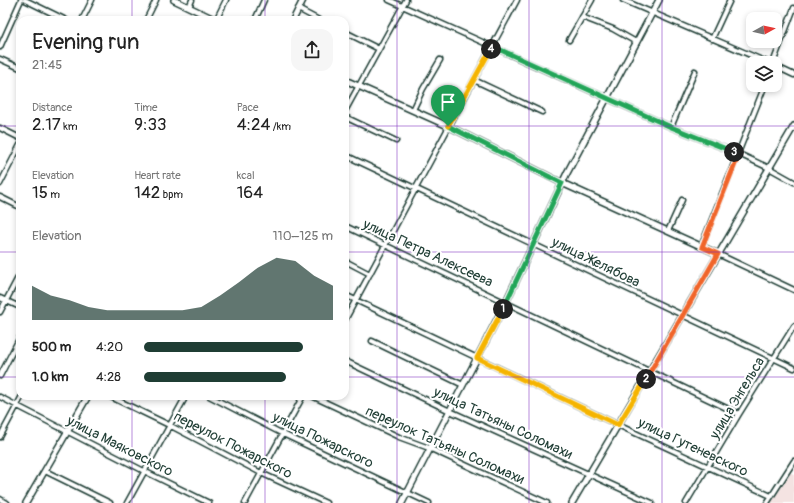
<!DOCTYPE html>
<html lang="en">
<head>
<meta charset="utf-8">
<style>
	:root { --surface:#fff; --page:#f6f6f6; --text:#222; --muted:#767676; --accent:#1f3d34 }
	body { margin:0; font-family:Pangolin,sans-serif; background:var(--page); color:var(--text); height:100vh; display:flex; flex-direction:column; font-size:15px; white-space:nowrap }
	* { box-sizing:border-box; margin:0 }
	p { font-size:13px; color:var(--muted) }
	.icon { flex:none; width:22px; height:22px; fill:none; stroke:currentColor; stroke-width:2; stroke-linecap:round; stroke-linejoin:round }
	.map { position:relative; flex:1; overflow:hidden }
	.side { position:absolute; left:16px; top:16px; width:333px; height:384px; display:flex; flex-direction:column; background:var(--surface); border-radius:12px; box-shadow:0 2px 6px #0003 }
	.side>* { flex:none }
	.needle { width:26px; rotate:82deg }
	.tools { position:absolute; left:746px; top:12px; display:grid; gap:8px }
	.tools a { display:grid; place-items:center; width:36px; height:36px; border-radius:8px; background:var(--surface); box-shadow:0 2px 6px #0003; font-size:20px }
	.pin { position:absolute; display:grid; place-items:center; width:34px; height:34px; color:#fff; margin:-41px -17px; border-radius:50% 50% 50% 0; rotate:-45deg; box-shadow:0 0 4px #0007 }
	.pin .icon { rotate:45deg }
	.km { position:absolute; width:20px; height:20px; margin:-10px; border-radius:50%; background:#222; color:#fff; font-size:11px; line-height:20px; text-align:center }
	.round { display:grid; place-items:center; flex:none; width:42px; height:42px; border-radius:12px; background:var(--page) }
	.headline { display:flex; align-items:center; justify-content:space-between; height:68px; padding:0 16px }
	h1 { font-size:22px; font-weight:600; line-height:30px }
	.figures { display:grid; grid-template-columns:repeat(3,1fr); gap:6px; height:68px; padding:4px 16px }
	.figures div { display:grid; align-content:center }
	.figures b { font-size:17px; font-weight:600 }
	.figures small { font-size:11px; font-weight:400 }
	.figures p { font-size:11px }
	.chart { height:112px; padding:8px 16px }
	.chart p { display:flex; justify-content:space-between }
	.chart svg { width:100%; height:72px; margin-top:4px; fill:var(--accent); opacity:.7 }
	ul { padding:0 16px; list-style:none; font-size:13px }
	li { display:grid; grid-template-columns:64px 48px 1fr; align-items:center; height:30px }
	li i { height:10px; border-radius:5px; background:var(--accent) }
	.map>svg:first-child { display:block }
</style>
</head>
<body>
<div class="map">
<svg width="794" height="503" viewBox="0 0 794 503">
	<rect width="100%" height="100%" fill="#fff"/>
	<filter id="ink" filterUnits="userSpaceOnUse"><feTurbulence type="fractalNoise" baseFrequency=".025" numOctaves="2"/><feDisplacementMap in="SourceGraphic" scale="8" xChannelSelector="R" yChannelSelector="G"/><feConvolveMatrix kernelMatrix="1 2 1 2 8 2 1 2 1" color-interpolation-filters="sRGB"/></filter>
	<g filter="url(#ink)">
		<path fill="#f4e3e2" d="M791,473L794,474V503H771Z"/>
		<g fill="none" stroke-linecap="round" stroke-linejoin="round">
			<defs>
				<path id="minor" d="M25,0L66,20
					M389,0L671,127L739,154L769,168L794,182
					M623,0L769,63
					M189,7L192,0
					M298,9L319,20
					M582,17L613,29L636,42
					M82,20L92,0
					M146,20L156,0
					M216,20L226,0
					M255,20L264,0
					M345,32L379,49
					M712,39L730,0
					M569,40L592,0
					M0,47L21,0
					M0,59L20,68
					M773,63L794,8
					M775,66L794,75
					M474,80L542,112
					M413,110L423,89L440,60
					M345,111L406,0
					M345,117L396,141
					M671,127L695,71
					M0,128L20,138
					M345,155L794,368
					M0,184L20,145
					M0,197L20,207
					M345,226L739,414
					M668,231L682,200
					M701,247L765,85
					M718,254L794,290
					M345,261L370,274
					M345,295L618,425L771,496
					M0,298L20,307
					M0,312L20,274
					M345,320L517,0
					M372,341L463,385
					M345,361L450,411L652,503
					M0,376L20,337
					M109,396L169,425L261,473L326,503
					M209,396L283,434L429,503
					M312,396L399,437L429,448L547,503
					M0,397L144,471L209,503
					M0,437L22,396
					M45,471L110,503
					M0,499L7,503
					M127,503L186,396
					M245,503L303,396
					M686,503L739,414L794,326
					M767,503L794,461"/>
				<path id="major" d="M174,0L216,20
					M293,20L303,0
					M345,80L448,126L562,183L718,254
					M26,503L88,396
					M402,503L506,302L567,173L659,0
					M572,503L794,126"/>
			</defs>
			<use href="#minor" stroke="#1f3d34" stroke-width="7"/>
			<use href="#major" stroke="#1f3d34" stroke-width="8"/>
			<use href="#minor" stroke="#fff" stroke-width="4"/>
			<use href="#major" stroke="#fff" stroke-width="5"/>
		</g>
	</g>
	<g fill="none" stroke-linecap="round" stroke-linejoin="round" filter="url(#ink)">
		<defs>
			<path id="split-1" d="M448,126L562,183L503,309"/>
			<path id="split-2" d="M503,309L477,358L618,425L646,379"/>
			<path id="split-3" d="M646,379L718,254L702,247L739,154L734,152"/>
			<path id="split-4" d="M491,49L492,46L671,127L734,152"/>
			<path id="split-5" d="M448,126L491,49"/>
		</defs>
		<use href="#split-1" stroke="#fff" stroke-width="8"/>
		<use href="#split-2" stroke="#fff" stroke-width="8"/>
		<use href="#split-3" stroke="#fff" stroke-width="8"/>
		<use href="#split-4" stroke="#fff" stroke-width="8"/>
		<use href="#split-5" stroke="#fff" stroke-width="8"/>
		<use href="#split-1" stroke="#22a559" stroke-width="5"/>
		<use href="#split-2" stroke="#f5b400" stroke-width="5"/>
		<use href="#split-3" stroke="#f0652b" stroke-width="5"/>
		<use href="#split-4" stroke="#22a559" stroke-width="5"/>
		<use href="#split-5" stroke="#f5b400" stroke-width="5"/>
	</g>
	<path fill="none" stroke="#7b2cbf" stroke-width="1" stroke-opacity="0.55" d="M132,0V20M265,0V20M397,0V503M529,0V503M662,0V503M0,126H20M345,126H794M0,252H20M345,252H794M0,377H20M345,377H794M132,396V503M265,396V503"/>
	<g text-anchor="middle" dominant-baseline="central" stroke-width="4" stroke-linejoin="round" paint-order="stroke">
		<g font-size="14" fill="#1f3d34" stroke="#fff">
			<text transform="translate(428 253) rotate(25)">улица Петра Алексеева</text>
			<text transform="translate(596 262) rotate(26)">улица Желябова</text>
			<text transform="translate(737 398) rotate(-59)">улица Энгельса</text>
			<text transform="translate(503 423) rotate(25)">улица Татьяны Соломахи</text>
			<text transform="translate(323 440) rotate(26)">улица Пожарского</text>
			<text transform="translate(233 445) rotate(27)">переулок Пожарского</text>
			<text transform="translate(445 445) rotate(24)">переулок Татьяны Соломахи</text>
			<text transform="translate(120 446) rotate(27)">улица Маяковского</text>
			<text transform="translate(693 447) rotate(25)">улица Гутеневского</text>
		</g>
	</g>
</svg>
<div class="tools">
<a><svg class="needle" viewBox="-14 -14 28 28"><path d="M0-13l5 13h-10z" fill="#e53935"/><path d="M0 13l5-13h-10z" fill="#767676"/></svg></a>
<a><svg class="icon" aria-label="layers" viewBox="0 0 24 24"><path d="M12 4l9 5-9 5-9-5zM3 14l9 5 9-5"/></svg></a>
</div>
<div class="pin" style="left:448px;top:126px;background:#1e9e55"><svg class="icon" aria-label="arrive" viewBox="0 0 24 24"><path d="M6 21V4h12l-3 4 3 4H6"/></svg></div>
<b class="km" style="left:503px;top:309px">1</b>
<b class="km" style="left:646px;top:379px">2</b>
<b class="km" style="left:734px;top:152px">3</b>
<b class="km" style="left:491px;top:49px">4</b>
<section class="side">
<div class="headline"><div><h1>Evening run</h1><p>21:45</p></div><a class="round"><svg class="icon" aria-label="share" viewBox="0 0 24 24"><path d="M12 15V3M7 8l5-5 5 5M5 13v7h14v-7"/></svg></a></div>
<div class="figures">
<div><p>Distance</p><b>2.17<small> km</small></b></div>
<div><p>Time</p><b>9:33</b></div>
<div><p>Pace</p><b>4:24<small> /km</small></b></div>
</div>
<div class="figures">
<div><p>Elevation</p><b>15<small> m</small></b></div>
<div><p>Heart rate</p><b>142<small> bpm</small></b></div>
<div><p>kcal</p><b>164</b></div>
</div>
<div class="chart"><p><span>Elevation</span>110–125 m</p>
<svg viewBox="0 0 160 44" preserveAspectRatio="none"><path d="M0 44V23L10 29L20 32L30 36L40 38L50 38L60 38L70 38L80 38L90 36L100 29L110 21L120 12L130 6L140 8L150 17L160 23V44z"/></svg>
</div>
<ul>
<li><b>500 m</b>4:20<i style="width:84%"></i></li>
<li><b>1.0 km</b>4:28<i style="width:75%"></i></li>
</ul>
</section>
</div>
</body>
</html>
